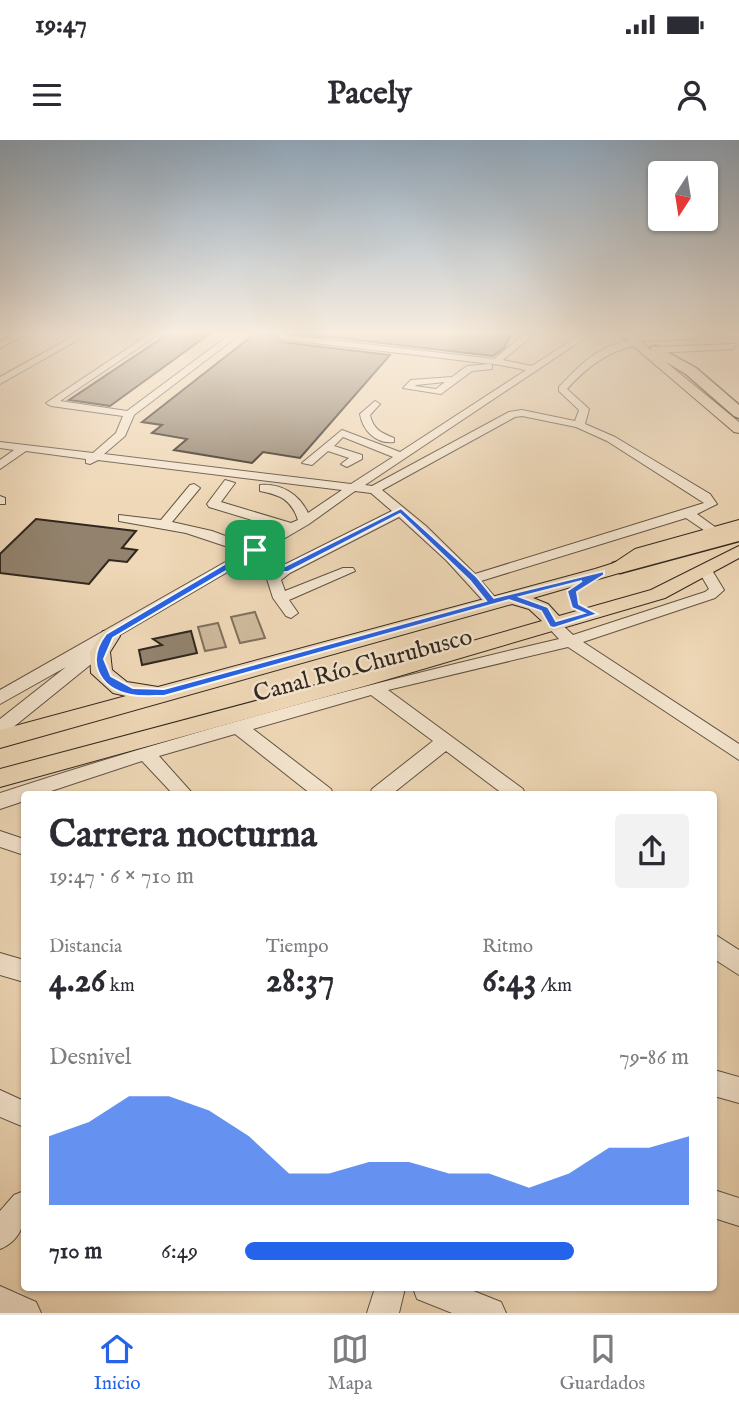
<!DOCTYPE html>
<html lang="es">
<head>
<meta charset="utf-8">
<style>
	:root { --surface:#fff; --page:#f2f2f3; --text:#2b2b33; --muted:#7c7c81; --line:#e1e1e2; --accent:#2563eb }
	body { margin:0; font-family:"IM FELL English",serif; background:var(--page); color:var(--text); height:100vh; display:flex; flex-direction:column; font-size:26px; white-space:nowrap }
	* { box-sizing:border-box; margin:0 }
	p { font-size:23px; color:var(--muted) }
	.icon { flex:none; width:38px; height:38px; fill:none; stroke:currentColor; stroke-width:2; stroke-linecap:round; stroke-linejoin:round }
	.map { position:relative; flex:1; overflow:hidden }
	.side { position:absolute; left:21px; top:651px; width:696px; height:500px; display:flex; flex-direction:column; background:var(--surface); border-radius:7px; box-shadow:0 2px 5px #0004 }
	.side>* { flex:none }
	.needle { width:46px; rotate:192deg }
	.controls { position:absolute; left:648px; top:21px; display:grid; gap:14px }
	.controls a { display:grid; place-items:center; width:70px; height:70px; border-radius:7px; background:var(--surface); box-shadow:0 2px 5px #0004; font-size:35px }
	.pin { position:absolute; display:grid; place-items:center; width:60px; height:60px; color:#fff; margin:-30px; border-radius:14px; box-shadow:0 4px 10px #0006 }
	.round { display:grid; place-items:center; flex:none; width:74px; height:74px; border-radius:7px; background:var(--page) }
	.overview { display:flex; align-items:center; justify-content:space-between; height:119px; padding:0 28px }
	h1 { font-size:38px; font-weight:700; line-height:52px }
	.figures { display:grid; grid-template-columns:repeat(3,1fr); gap:10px; height:119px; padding:7px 28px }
	.figures div { display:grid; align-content:center }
	.figures b { font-size:35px; font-weight:700 }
	.figures small { font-size:19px; font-weight:400 }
	.figures p { font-size:19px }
	.chart { height:196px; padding:14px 28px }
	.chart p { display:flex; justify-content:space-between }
	.chart svg { width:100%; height:126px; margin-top:7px; fill:var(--accent); opacity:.7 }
	ul { padding:0 28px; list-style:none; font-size:23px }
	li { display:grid; grid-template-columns:112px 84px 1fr; align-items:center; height:52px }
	li i { height:18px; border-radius:9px; background:var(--accent) }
	.status { display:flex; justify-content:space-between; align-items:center; height:49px; padding:0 35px; background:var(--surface); direction:ltr }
	.status svg { height:19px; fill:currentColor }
	header { display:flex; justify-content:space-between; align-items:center; height:91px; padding:0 28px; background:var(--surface); font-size:32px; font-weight:700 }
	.tabs { display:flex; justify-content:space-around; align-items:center; height:98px; border-top:2px solid var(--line); background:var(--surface); font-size:19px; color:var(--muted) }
	.tabs a { display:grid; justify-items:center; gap:4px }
	.tabs .current { color:var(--accent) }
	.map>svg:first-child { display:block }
</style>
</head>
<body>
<div class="status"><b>19:47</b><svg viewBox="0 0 49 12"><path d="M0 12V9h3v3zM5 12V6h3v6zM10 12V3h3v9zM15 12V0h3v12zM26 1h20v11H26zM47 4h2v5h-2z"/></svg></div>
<header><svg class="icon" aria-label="menu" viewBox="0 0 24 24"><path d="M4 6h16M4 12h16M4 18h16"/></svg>Pacely<svg class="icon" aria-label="person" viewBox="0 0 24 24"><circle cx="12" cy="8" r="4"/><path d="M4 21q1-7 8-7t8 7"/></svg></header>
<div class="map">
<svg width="739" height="1173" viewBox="0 0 739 1173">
	<rect width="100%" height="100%" fill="#efd8b7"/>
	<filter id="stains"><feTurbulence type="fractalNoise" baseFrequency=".00286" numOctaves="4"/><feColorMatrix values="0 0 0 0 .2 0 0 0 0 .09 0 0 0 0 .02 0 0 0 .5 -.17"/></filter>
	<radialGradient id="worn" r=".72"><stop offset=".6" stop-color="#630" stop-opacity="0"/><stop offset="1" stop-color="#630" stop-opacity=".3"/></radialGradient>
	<path fill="#cfba9d" stroke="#80705e" stroke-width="2" d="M255,472L265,498L240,503L231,477Z
		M218,483L226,507L205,511L198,487Z"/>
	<path fill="#93836e" stroke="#30271e" stroke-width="2" d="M171,192H212L110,266L69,260Z
		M257,192H276L281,202L390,215L300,318L263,312L252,323L174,310L187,299L152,293L162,285L142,282Z
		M287,192H513L504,208L493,216Z
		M36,379L136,391L122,408L137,410L127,422L109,420L89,444L0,433V414Z
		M191,491L197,513L142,525L139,510L162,505L153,499Z"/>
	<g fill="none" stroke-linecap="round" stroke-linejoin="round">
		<defs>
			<path id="minor" d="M18,192H29L0,208V202Z
				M81,192H92L0,244V237Z
				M152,192H162L60,261L127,271L233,192H243L134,275L125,296L104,314L351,344L393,317L343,297L334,306L362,315V319L347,327L341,324L349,318L328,311L312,325L302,323L342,290L400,312L526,230L500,225L281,199L278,194L494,219L527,192H537L503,220L532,226L584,192H594L365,345L372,346L509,272L522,270L575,281L579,270L559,251V247C579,225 605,199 638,201V205C608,211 588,226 567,249L589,269L585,284L615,297L710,354L717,364L697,374L722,392L716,396L711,395L686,378L481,441L499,462L492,466L487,465L446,420L399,377L290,433L281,440L285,451L343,428H353L355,431L289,460L298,473L291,478L286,476L273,458L267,439L276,430L253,417L91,512L97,517L95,521L6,593L0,594V579L66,527L0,564V550L243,412L186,393L119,381V375L161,380L190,345L194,344L200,348L172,382L212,391L252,406L282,389L209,367L207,364L225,340L235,343L221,362L291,383L298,380C291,359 280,355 260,351V345C281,343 299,354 308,373L342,350L98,320L90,324L86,323V319L26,311L0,329V320L14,310L0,308V302L93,313L116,293L123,276L51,266L46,263ZM522,276L576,287L607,301L704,363L475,434L426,386L382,350L515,277ZM355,351L371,353L392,371L286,424L263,411L309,384Z
				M658,192H705L693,199L640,201L636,198L660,194Z
				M736,204L733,209L656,213L652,210L656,207Z
				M489,224L492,225V229L472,231L441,254L403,248L411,240L452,237L467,226ZM445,242L436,249L415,246L416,245Z
				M375,261L380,264L370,275C373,289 381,293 394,298V302C376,304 363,291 360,274Z
				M0,356L5,358V364H0Z
				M705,426L710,427L724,450L715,458L583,502L739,604V620L568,507L388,550L523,649L525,654H503L446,611L392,654H370L372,649L433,601L371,555L253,589L331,649L333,654H311L235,594L159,616L193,654H173L142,621L42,654H24V661L0,669V653C184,593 370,543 559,499L546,485L549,482H559L573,495L705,452L709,449L698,430Z
				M0,691L24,699V715L0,707Z
				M714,794L739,810V835L714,819Z
				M0,813L24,820V842L0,835Z
				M714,930L739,937V963L714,956Z
				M0,950L24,961V987L0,977Z
				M714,1050L739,1058V1086L714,1078Z
				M24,1051C26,1075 26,1098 0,1109V1071L14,1055Z
				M0,1146L36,1162L41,1173H0Z
				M375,1148H405L399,1173H367Z
				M413,1148H466L501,1162L506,1173H452L417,1159Z"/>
			<path id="major" d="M617,192H629L739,282V293L734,292Z
				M739,380V390L647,417L626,431L533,458L548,464L559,476L651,450L739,406V418L665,458L365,546L0,647V629L357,534L542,481L529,469L512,464L0,608V590L126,556L113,553L91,533L90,512L103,491H117L120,496L110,512L112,530L127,542L158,547L595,429L614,423L635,409Z"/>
			<path id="highway" d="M656,206L696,228L739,265V278L734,276L686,234L651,213V207Z
				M739,389V401L620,433L613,431L610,427L613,423Z"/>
		</defs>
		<use href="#minor" stroke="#605344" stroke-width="2"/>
		<use href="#major" stroke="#30271e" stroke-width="2"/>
		<use href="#highway" stroke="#30271e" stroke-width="3"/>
		<use href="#minor" fill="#f5e6d0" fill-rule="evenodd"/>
		<use href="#major" fill="#efd8b7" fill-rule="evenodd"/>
		<use href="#highway" fill="#efd8b7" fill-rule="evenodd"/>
	</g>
	<linearGradient id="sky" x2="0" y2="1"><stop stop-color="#91aac0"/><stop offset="0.54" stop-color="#f8eddf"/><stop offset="1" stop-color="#f8eddf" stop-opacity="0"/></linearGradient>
	<rect width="739" height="357" fill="url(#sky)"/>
	<path fill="#2563eb" stroke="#fff" stroke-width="2" fill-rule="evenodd" d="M401,368L477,437L494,458L604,431V435L577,452L579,464L598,474L554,488L550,487L541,471L509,460L164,556C153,556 141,557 131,555C97,548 86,520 106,494L252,408H258L285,426ZM400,374L470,441L486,461L164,549L133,548L111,536L104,519L113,498L255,414L282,432H288ZM582,441L567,451L572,468L584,473L556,481L548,467L520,457Z"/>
	<g text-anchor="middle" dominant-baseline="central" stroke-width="5" stroke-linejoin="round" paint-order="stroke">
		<g font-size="24" fill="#30271e" stroke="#f5e6d0">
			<text transform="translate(363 526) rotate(-15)">Canal Río Churubusco</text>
		</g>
	</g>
	<rect width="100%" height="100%" filter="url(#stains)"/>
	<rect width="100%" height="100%" fill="url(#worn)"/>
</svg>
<div class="controls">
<a><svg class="needle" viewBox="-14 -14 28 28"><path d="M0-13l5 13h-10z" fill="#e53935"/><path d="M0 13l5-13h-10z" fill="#7c7c81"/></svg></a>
</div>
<div class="pin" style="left:255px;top:410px;background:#1e9e55"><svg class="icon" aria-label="arrive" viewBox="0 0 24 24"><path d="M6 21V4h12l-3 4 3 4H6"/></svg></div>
<section class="side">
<div class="overview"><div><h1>Carrera nocturna</h1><p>19:47 · 6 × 710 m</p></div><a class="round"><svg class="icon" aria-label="share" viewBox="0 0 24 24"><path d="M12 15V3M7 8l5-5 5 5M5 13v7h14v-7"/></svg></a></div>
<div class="figures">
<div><p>Distancia</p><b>4.26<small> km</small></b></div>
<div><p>Tiempo</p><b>28:37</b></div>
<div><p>Ritmo</p><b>6:43<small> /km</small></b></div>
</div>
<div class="chart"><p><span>Desnivel</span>79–86 m</p>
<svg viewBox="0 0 160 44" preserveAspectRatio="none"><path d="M0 44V20L10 15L20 6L30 6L40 11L50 20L60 33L70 33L80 29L90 29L100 33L110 33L120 38L130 33L140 24L150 24L160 20V44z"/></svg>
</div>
<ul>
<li><b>710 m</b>6:49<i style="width:74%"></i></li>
</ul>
</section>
</div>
<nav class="tabs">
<a class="current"><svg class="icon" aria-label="home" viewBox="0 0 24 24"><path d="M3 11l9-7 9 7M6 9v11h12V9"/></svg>Inicio</a>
<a><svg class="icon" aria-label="map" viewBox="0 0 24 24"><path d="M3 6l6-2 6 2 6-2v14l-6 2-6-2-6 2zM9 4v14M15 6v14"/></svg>Mapa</a>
<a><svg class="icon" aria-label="saved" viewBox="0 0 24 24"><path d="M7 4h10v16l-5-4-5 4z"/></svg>Guardados</a>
</nav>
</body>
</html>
